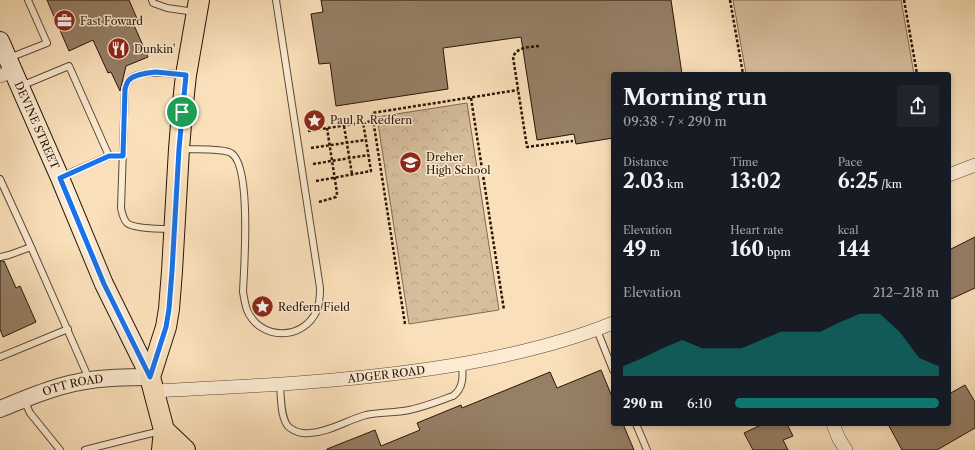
<!DOCTYPE html>
<html lang="en">
<head>
<meta charset="utf-8">
<style>
	:root { --surface:#171b24; --page:#20242c; --text:#f1f3f6; --muted:#9ea1a6; --accent:#0f766e }
	body { margin:0; font-family:"Libre Caslon Text",serif; background:var(--page); color:var(--text); height:100vh; display:flex; flex-direction:column; font-size:15px; white-space:nowrap }
	* { box-sizing:border-box; margin:0 }
	p { font-size:13px; color:var(--muted) }
	.icon { flex:none; width:22px; height:22px; fill:none; stroke:currentColor; stroke-width:2; stroke-linecap:round; stroke-linejoin:round }
	.map { position:relative; flex:1; overflow:hidden }
	.details { position:absolute; left:611px; top:72px; width:340px; height:354px; display:flex; flex-direction:column; background:var(--surface); border-radius:4px; box-shadow:0 2px 6px #0003 }
	.details>* { flex:none }
	.pin { position:absolute; display:grid; place-items:center; width:34px; height:34px; color:#fff; margin:-17px; border:2px solid #fff; border-radius:50%; box-shadow:0 1px 4px #0007 }
	.round { display:grid; place-items:center; flex:none; width:42px; height:42px; border-radius:4px; background:var(--page) }
	.headline { display:flex; align-items:center; justify-content:space-between; height:68px; padding:0 12px }
	h1 { font-size:22px; font-weight:800; line-height:30px }
	.stats { display:grid; grid-template-columns:repeat(3,1fr); gap:6px; height:68px; padding:4px 12px }
	.stats div { display:grid; align-content:center }
	.stats b { font-size:20px; font-weight:800 }
	.stats small { font-size:11px; font-weight:400 }
	.stats p { font-size:11px }
	.chart { height:112px; padding:8px 12px }
	.chart p { display:flex; justify-content:space-between }
	.chart svg { width:100%; height:72px; margin-top:4px; fill:var(--accent); opacity:.7 }
	ul { padding:0 12px; list-style:none; font-size:13px }
	li { display:grid; grid-template-columns:64px 48px 1fr; align-items:center; height:30px }
	li i { height:10px; border-radius:5px; background:var(--accent) }
	.map>svg:first-child { display:block }
</style>
</head>
<body>
<div class="map">
<svg width="975" height="450" viewBox="0 0 975 450">
	<defs>
		<pattern id="park-crowns" width="20" height="18" patternUnits="userSpaceOnUse"><rect width="20" height="18" fill="#d6bd9c"/><path d="M2 6a3 3 0 1 1 6 0M12 15a3 3 0 1 1 6 0" fill="none" stroke="#b8a285"/></pattern>
	</defs>
	<rect width="100%" height="100%" fill="#fae0ba"/>
	<filter id="stains"><feTurbulence type="fractalNoise" baseFrequency=".005" numOctaves="4"/><feColorMatrix values="0 0 0 0 .2 0 0 0 0 .09 0 0 0 0 .02 0 0 0 .5 -.17"/></filter>
	<radialGradient id="worn" r=".72"><stop offset=".6" stop-color="#630" stop-opacity="0"/><stop offset="1" stop-color="#630" stop-opacity=".3"/></radialGradient>
	<path fill="#d6bd9c" stroke="#7f6952" d="M733,0H901L914,74H746Z"/>
	<path fill="url(#park-crowns)" stroke="#7f6952" d="M467,103L499,310L409,324L377,117Z"/>
	<path fill="#957f65" stroke="#281509" d="M47,0H129L138,21L133,23L148,57L126,66L120,91L111,72L108,73L93,40L69,51Z
		M321,0H671L682,74H613V138L576,144L574,134L537,140L521,37L443,48L448,89L336,106L330,63L319,64L311,14L323,12Z
		M975,237V288L949,300V250Z
		M0,261H4L16,288L20,286L36,322L3,337L0,329Z
		M601,370L613,399V424H623L634,450H327V449L375,430L381,446L420,430L417,423L461,405L462,408L550,372L557,388Z
		M965,385L975,402V428L937,450H902L888,424H949V394Z
		M763,424H787L793,436L783,440L788,450H753L744,433Z"/>
	<g fill="none" stroke-linecap="round" stroke-linejoin="round">
		<defs>
			<path id="service" d="M152,0L153,3L167,8L195,12
				M9,58L47,43L28,0
				M21,86L69,66L109,156L61,177
				M182,149C194,150 221,148 231,153C252,165 244,268 243,292C244,298 245,304 247,310C260,341 304,341 317,310C320,303 320,296 320,288L276,0
				M0,179L31,247L89,379
				M172,229C162,229 134,229 127,223C123,219 122,213 121,208L125,89C126,86 126,83 129,80C139,69 170,73 184,75
				M0,257L9,255L31,247
				M597,330L613,370
				M0,357L68,329
				M280,384C281,395 280,421 290,428C296,432 304,434 310,433C330,432 347,420 366,415C380,412 395,413 409,410C424,407 439,401 453,396C464,388 463,375 462,364
				M24,400L30,413L60,450
				M636,424L647,450
				M85,450L136,437L161,431"/>
			<g id="minor">
				<path d="M0,76L13,71"/>
				<path d="M949,175L975,165"/>
				<path id="s1" d="M154,391C258,386 364,381 467,363C516,354 566,342 613,323"/>
				<path d="M833,424L839,439L846,450"/>
			</g>
			<g id="tertiary">
				<path id="s2" d="M0,409C30,397 59,384 91,380C111,377 130,377 150,377"/>
			</g>
			<g id="secondary">
				<path id="s3" d="M0,41L60,178L104,284L150,377"/>
			</g>
			<path id="primary" d="M164,430L185,450
				M162,450L164,430L150,377L166,327L169,309L172,271L179,149L182,112L186,75L199,0"/>
		</defs>
		<use href="#service" stroke="#5c4835" stroke-width="8"/>
		<use href="#minor" stroke="#5c4835" stroke-width="14"/>
		<use href="#tertiary" stroke="#5c4835" stroke-width="18"/>
		<use href="#secondary" stroke="#281509" stroke-width="20"/>
		<use href="#primary" stroke="#281509" stroke-width="22"/>
		<path stroke="#281509" stroke-width="2.5" stroke-dasharray="3 2" stroke-linecap="butt" d="M730,0L743,74
			M904,0L917,74
			M539,46C529,47 517,47 513,57L527,147L573,141
			M471,98L504,310
			M344,126L352,174
			M308,131L373,121
			M311,148L365,140
			M313,164L368,155
			M316,181L371,171L363,122
			M319,202L336,197L337,193L327,128
			M405,324L372,113L518,90"/>
		<use href="#service" stroke="#fcebd2" stroke-width="6"/>
		<use href="#minor" stroke="#fcebd2" stroke-width="13"/>
		<use href="#tertiary" stroke="#fcebd2" stroke-width="16"/>
		<use href="#secondary" stroke="#fcebd2" stroke-width="18"/>
		<use href="#primary" stroke="#fae0ba" stroke-width="20"/>
	</g>
	<g fill="none" stroke-linecap="round" stroke-linejoin="round">
		<defs>
			<path id="route" d="M156,72L186,75L179,149L172,271L169,309L166,327L150,377L104,284L60,178L109,156H123L125,89C126,86 127,82 129,80C135,74 148,73 156,72Z"/>
		</defs>
		<use href="#route" stroke="#fff" stroke-width="8"/>
		<use href="#route" stroke="#1a73e8" stroke-width="5"/>
	</g>
	<defs>
		<symbol id="office-disc" viewBox="-11 -11 22 22"><circle r="9.5" fill="#8f2418" stroke="#fcebd2"/><path d="M-6-3h4V-5.5h4V-3h4V5H-6ZM-1-4.5V-3h2v-1.5ZM-6 0V1H6V0Z" fill="#fff"/></symbol>
		<symbol id="restaurant-disc" viewBox="-11 -11 22 22"><circle r="9.5" fill="#8f2418" stroke="#fcebd2"/><path d="M-5-6h1v4h1v-4h1v4h1v-4h1v5L-1.5 .5V6h-2V.5L-5-1ZM5-6V6H3V1.5H1.5Q1.5-4 5-6Z" fill="#fff"/></symbol>
		<symbol id="sight-disc" viewBox="-11 -11 22 22"><circle r="9.5" fill="#8f2418" stroke="#fcebd2"/><path d="M0-6L1.8-2.2L6-1.7L2.9 1.2L3.7 5.4L0 3.3L-3.7 5.4L-2.9 1.2L-6-1.7L-1.8-2.2Z" fill="#fff"/></symbol>
		<symbol id="school-disc" viewBox="-11 -11 22 22"><circle r="9.5" fill="#8f2418" stroke="#fcebd2"/><path d="M0-5L7-2L0 1L-7-2ZM-4 1L0 2.5L4 1V4Q0 6-4 4Z" fill="#fff"/></symbol>
	</defs>
	<g fill-rule="evenodd">
		<use href="#office-disc" x="52" y="8" width="25" height="25"/>
		<use href="#restaurant-disc" x="106" y="36" width="25" height="25"/>
		<use href="#sight-disc" x="302" y="108" width="25" height="25"/>
		<use href="#school-disc" x="398" y="150" width="25" height="25"/>
		<use href="#sight-disc" x="250" y="294" width="25" height="25"/>
	</g>
	<g text-anchor="middle" dominant-baseline="central" stroke-width="3" stroke-linejoin="round" paint-order="stroke">
		<g font-size="11" fill="#281509" stroke="#fcebd2" text-anchor="start">
			<text x="80" y="21">Fast Foward</text>
			<text x="134" y="49">Dunkin'</text>
			<text x="330" y="120">Paul R. Redfern</text>
			<text x="426" y="157">Dreher<tspan x="426" dy="13">High School</tspan></text>
			<text x="278" y="307">Redfern Field</text>
		</g>
		<g font-size="11" fill="#281509" stroke="#fcebd2">
			<text stroke="none"><textPath href="#s3" startOffset="92">DEVINE STREET</textPath></text>
			<text stroke="none"><textPath href="#s1" startOffset="233">ADGER ROAD</textPath></text>
			<text stroke="none"><textPath href="#s2" startOffset="77">OTT ROAD</textPath></text>
		</g>
	</g>
	<rect width="100%" height="100%" filter="url(#stains)"/>
	<rect width="100%" height="100%" fill="url(#worn)"/>
</svg>
<div class="pin" style="left:182px;top:112px;background:#1e9e55"><svg class="icon" aria-label="arrive" viewBox="0 0 24 24"><path d="M6 21V4h12l-3 4 3 4H6"/></svg></div>
<section class="details">
<div class="headline"><div><h1>Morning run</h1><p>09:38 · 7 × 290 m</p></div><a class="round"><svg class="icon" aria-label="share" viewBox="0 0 24 24"><path d="M12 15V3M7 8l5-5 5 5M5 13v7h14v-7"/></svg></a></div>
<div class="stats">
<div><p>Distance</p><b>2.03<small> km</small></b></div>
<div><p>Time</p><b>13:02</b></div>
<div><p>Pace</p><b>6:25<small> /km</small></b></div>
</div>
<div class="stats">
<div><p>Elevation</p><b>49<small> m</small></b></div>
<div><p>Heart rate</p><b>160<small> bpm</small></b></div>
<div><p>kcal</p><b>144</b></div>
</div>
<div class="chart"><p><span>Elevation</span>212–218 m</p>
<svg viewBox="0 0 160 44" preserveAspectRatio="none"><path d="M0 44V38L10 33L20 27L30 22L40 27L50 27L60 27L70 22L80 17L90 17L100 17L110 11L120 6L130 6L140 17L150 33L160 38V44z"/></svg>
</div>
<ul>
<li><b>290 m</b>6:10<i style="width:100%"></i></li>
</ul>
</section>
</div>
</body>
</html>
